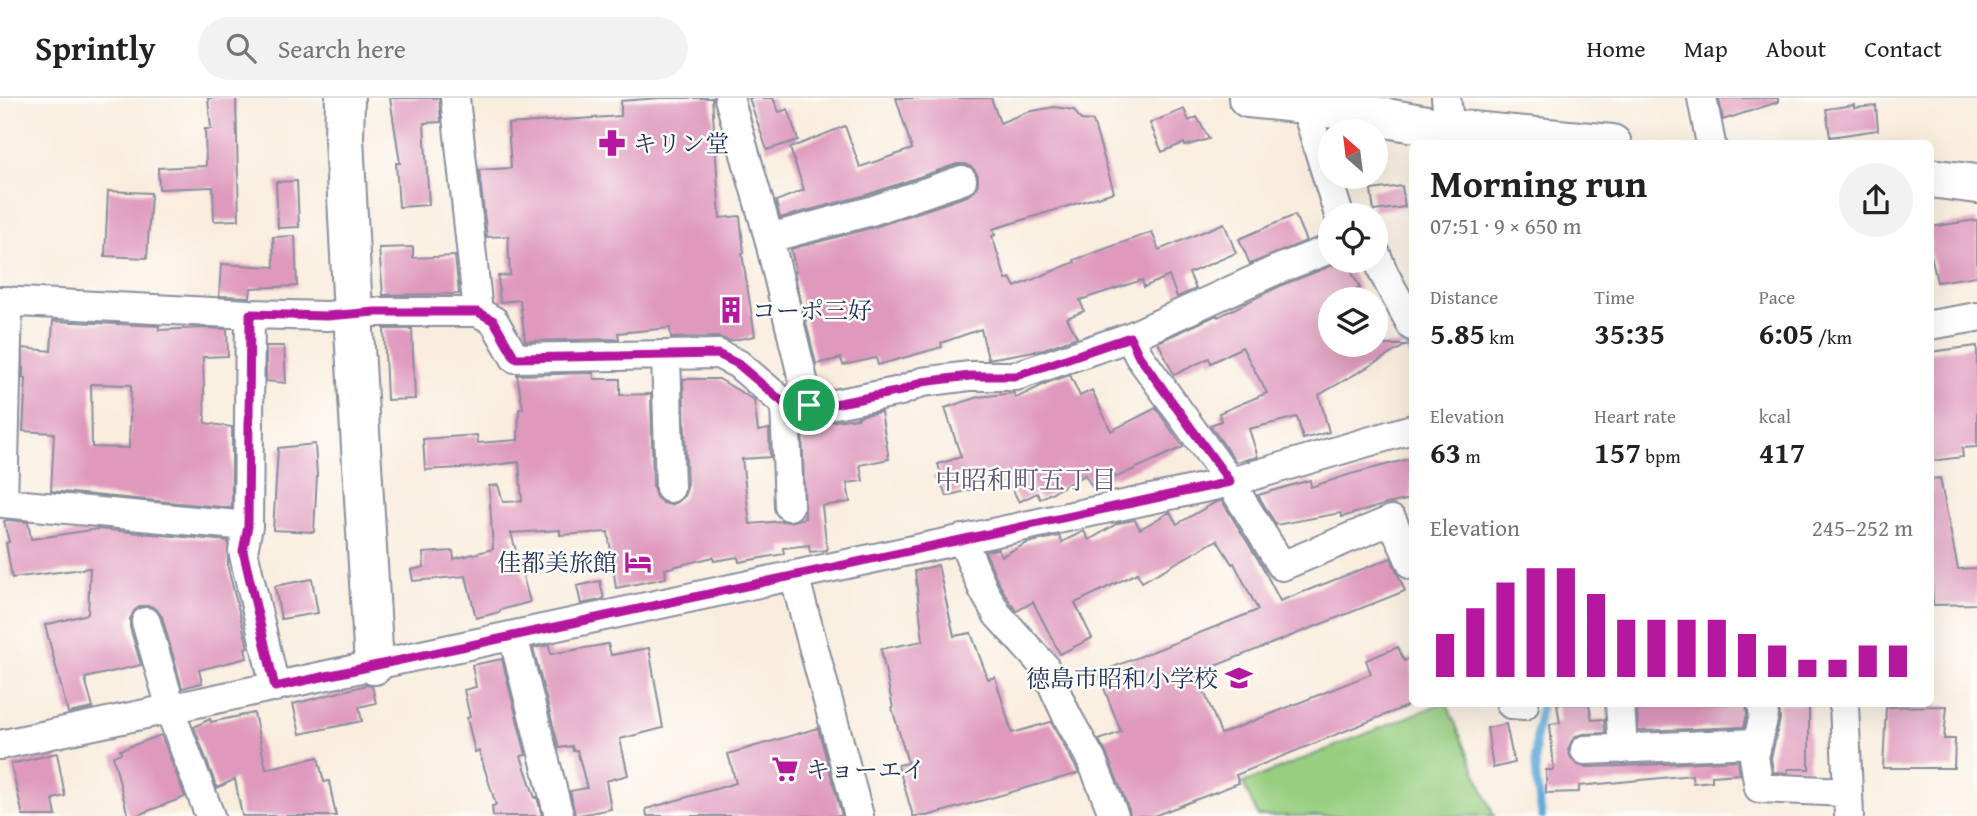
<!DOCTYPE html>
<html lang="en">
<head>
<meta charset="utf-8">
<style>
	:root { --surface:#fff; --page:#f2f2f2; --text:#222; --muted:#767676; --line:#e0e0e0; --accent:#b5179e }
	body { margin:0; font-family:"Gentium Book Plus","Noto Serif JP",serif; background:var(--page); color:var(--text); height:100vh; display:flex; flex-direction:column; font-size:26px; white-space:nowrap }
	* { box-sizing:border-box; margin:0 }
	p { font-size:23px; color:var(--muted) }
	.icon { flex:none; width:38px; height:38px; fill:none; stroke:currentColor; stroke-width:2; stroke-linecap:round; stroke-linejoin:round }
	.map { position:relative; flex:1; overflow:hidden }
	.sheet { position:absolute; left:1409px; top:42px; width:525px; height:567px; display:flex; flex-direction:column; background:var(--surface); border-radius:10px; box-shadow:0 7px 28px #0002 }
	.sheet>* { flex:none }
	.needle { width:46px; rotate:332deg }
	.fabs { position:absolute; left:1318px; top:21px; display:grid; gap:14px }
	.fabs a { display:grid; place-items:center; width:70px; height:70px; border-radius:50%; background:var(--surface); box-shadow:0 7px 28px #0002; font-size:35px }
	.pin { position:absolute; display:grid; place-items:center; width:60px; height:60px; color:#fff; margin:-30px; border:4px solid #fff; border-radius:50%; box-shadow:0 2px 7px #0007 }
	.round { display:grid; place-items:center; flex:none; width:74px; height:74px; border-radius:37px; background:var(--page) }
	.overview { display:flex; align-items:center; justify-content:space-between; height:119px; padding:0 21px }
	h1 { font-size:38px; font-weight:700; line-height:52px }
	.stats { display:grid; grid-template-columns:repeat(3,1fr); gap:10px; height:119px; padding:7px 21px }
	.stats div { display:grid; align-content:center }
	.stats b { font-size:30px; font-weight:700 }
	.stats small { font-size:19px; font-weight:400 }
	.stats p { font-size:19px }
	.chart { height:196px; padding:14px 21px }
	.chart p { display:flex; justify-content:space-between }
	.chart svg { width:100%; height:126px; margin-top:7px; stroke:var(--accent); stroke-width:6 }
	header { display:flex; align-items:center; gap:42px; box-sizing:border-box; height:98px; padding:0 35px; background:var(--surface); border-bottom:2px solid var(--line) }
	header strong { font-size:33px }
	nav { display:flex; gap:38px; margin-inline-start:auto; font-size:24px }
	.search { width:490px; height:63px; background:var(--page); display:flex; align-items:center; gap:18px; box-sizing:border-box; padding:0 24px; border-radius:38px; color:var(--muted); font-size:26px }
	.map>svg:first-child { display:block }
</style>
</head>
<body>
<header>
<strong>Sprintly</strong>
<div class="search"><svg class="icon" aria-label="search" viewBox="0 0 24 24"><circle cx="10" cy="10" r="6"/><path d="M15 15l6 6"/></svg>Search here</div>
<nav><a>Home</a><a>Map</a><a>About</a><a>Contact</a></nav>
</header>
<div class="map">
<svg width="1977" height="718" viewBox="0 0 1977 718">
	<rect width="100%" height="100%" fill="#fdfcf7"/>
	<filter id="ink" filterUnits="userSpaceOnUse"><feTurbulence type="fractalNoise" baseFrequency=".0143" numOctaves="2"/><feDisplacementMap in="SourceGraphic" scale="14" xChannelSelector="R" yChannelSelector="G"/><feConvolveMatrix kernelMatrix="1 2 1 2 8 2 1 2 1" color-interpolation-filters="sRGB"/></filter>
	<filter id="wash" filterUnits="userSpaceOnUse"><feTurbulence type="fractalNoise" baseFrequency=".00686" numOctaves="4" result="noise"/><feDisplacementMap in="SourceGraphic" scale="28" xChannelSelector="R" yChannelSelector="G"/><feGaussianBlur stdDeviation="1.57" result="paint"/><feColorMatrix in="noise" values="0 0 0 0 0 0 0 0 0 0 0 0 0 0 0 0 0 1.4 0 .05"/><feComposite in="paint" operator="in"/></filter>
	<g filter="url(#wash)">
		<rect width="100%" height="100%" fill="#f9edde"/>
		<path fill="#97ce80" stroke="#597e6f" stroke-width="2" d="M1440,606H1447L1494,718H1258L1243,685Z"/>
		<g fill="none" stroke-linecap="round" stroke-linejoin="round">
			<path stroke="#64abdb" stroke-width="8" d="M1363,166L1375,188
				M1398,230L1412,254
				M1542,718C1534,680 1532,643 1542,606"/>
		</g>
		<g id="blocks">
			<path fill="#df99bd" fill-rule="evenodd" d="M208,0H236L239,122L214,123L213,89L159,91L158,70L206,68L205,31H211Z
				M390,0H439L441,24L424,25L429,107L399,109L396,65H400Z
				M660,0H712L720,120L740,118L744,155H742L755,238L729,243L718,239L671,240L670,230L618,235L619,241L525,243L520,202L500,204L498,178L510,177L508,138L487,139L479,72L511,70L508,26L621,18V3Z
				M749,0H773L779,14L788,11L798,42L767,52Z
				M896,0H991L1000,25L1027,14L1054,9L1074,12L1081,22L1093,23L1114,94L993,131L995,137L992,138L1006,182L1010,180L1015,189L1075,164L1074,162L1152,134L1159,152L1224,125L1236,155L1189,175L1196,191L1177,199L1169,178L1144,189L1142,182L1080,202L1084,213L1067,220L1077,239L1041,252L988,261L981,231L941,245L942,249L878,267L876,260L843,267L841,260L816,266L794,174H796L791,151L875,129L967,98L974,93L978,86V77L973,70L966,66H957L866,97L780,120L776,103L804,92L790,50L845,28L860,69L912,51Z
				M1719,0H1778V4L1723,22Z
				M1854,7V10L1876,8L1878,32L1830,39L1826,11Z
				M1184,11L1189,23L1197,19L1209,41L1185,48L1184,45L1162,54L1150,25Z
				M297,83L299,129L278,130L276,84Z
				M1402,88L1405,109L1374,113L1371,92Z
				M108,93L151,95L147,160L105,158Z
				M1295,117L1306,143L1250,166L1239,141Z
				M1977,122V178L1937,184L1930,152V129Z
				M295,138L297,188L251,190L250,199L219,198L221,166L274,169L273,139Z
				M413,149V160L455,158L459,196L383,197L379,150Z
				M1341,163H1346L1360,190L1357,191L1362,201H1330V247H1406L1319,297L1329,334L1303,341L1297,319L1249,331L1258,359L1236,364L1210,327L1221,323L1219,315L1267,295L1242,249L1211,265L1209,260L1174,277L1158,244L1217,217L1218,219L1282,187L1336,166Z
				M53,223L159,228V232L203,230L227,231L228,258L203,259L205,325L232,329V410L51,393L54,335L23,333L26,280H23V250L51,253ZM91,286L131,287L129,350L92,349Z
				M384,231H412L415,301L387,302Z
				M266,248H284L286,285L266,283Z
				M1977,248V349L1962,350L1963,359L1930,363V254Z
				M593,275L594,281H620V297L651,296L653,390L656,399L663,405L671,407L678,404L684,398L687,390L683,281H719L754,302L758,333L769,331L770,359L742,361L750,426L782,423L790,424L805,420L802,327L859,320L858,318L881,314L889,361L860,367L863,383L847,385L850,404L822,408L827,452L810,454L809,447L783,450L784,456L739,464L738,459L714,463L713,459L665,471L666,480L616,490L608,434L560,437V432L511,435L530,504L500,512V514L476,520L466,478L413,483L411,472L424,469L423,455L453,453L454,461L493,451L489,388L498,387L503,404L522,403L519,364L479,369L425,372L423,341L477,337L478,345L518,342L519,311H523L517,277Z
				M1070,277L1080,298L1092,292L1111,333L1156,310L1183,349L1115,380L1114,377L1092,389L1085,377L1040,401L1037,395L1019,404L1007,381L947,398L937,378L941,376L938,366L961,359L945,310L978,299L1014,295L1016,300L1049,284Z
				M315,346L317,377L314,434L273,432L278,350Z
				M1412,360V401L1386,406L1342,419L1340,415L1276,427L1258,397L1310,382L1311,389L1351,376Z
				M1940,380L1958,471L1977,470V506L1933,507L1930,443V381Z
				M1222,403L1262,468L1280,503L1391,460L1405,493L1197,575L1221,636L1371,576L1366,562L1398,549L1404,563L1412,559V606L1236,677L1239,685L1154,718H1130L1129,712L1107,657L1099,642L1121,634L1098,575L1258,512L1234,465L1232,466L1217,442L1142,484L1137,475L1075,505L1092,540L1060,556L1033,504L1017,513L1011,506L998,484L985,453L998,451L1002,458L1027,445L1059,438L1062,444L1084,433L1089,442L1118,425L1135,422L1140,431L1170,414L1177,426L1216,404Z
				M8,422L28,424L31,441L98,431L228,443V470L248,549L245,550L247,560L199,572L202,585L182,590L162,519L157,512L151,508H141L134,513L130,521V529L141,567L85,580L93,610L68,615L45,527L88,516L90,470L12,480L6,445L9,444L4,423Z
				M938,467L954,538L971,535L988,581L995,579L1012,635L1051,624L1079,675L927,718H913L898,667L908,665L892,610H893L881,551L923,543L915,473Z
				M312,481L318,515L281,521L275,488Z
				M600,483L604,501L581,506L577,488Z
				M608,546L611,557L649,550L663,630L620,641L628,677L606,683L611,711L575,718L570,693L587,690L577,652L573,653L572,648L559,650L533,550L549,547L551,556Z
				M502,561L526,657L521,658L535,700L537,699L542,718H493L492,708L496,707L479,653L475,654L467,620L470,619L464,592L476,589L472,567Z
				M367,587L372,588L376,605L359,609L362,623L300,636L293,606Z
				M1557,606H1589L1592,622L1604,621L1605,635L1584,636L1576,638L1571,644L1568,652L1571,660L1578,667L1586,669L1623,668L1738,662L1740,676L1712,678V683L1693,685L1692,677L1579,688V694L1546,695V672H1554L1550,626L1560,625Z
				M1637,606H1746L1747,617L1744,629L1638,633Z
				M1779,606H1809V671H1788V675L1773,674L1771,660L1780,621Z
				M1947,608L1944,641H1955L1954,670H1883L1886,609Z
				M254,615L266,671L318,659L324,684L329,683L336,718H242L235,681L217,690L194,629L210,621L211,624Z
				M1506,626L1514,665L1493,670L1487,630Z
				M818,630L842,718H647L646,711L736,685L728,656Z
				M161,637L185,699L135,718H128L113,658L121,655L120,652Z
				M57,655L65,698L53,701L56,718H23L11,666Z"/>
		</g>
	</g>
	<g filter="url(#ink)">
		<use href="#blocks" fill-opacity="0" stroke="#8a8e9e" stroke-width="2"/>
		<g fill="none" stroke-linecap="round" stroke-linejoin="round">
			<defs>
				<path id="street" d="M455,0L478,214
					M729,0L769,140L809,307
					M1303,0L1339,117
					M1446,0L1450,31
					M1702,0L1711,46
					M769,140L871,113L962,82
					M1376,156L1384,176L1412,228
					M0,203L250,216L327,218L375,214H478L494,223L515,260L718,256L738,266L785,306L824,308L901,293L922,284L970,278H1016L1130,239L1276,172L1330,151
					M8,203L3,405L248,428
					M250,216L248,428L243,453L275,589
					M1930,227L1977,219
					M1130,239L1139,258L1230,384L1282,468L1392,422L1412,467
					M666,257L670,390
					M785,306L789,408
					M962,441L983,491L997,516L1044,568L1067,618L1092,663L1114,718
					M794,477L859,718
					M146,524L171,610
					M513,538L559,718
					M1511,606L1524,607
					M1620,606L1623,651
					M1762,606L1764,617L1754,659L1759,690L1847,694
					M1844,606L1849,718
					M169,610L210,718
					M0,647L1231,384L1412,331
					M1585,652L1757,645"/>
				<path id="secondary" d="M345,0L344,40L353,216L374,567
					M1248,0L1305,6L1450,31L1612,46
					M1930,80L1977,86"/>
			</defs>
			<use href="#street" stroke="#8a8e9e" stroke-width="32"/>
			<use href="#secondary" stroke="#8a8e9e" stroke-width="42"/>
			<use href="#street" stroke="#fff" stroke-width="28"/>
			<use href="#secondary" stroke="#fff" stroke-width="38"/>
		</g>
	</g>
	<g fill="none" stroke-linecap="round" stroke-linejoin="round" filter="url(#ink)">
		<defs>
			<path id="route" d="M375,214H478L494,223L515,260L718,256L738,266L785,306L824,308L901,293L922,284L970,278H1016L1130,239L1139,258L1230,384L275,589L243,453L248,428L250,216L327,218Z"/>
		</defs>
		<use href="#route" stroke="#fff" stroke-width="14"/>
		<use href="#route" stroke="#b5179e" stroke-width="9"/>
	</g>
	<defs>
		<symbol id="pharmacy-bare" viewBox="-9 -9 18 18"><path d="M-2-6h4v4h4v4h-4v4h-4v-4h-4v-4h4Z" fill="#b5179e" stroke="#fdfcf7" stroke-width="2.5" paint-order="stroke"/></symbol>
		<symbol id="building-bare" viewBox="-9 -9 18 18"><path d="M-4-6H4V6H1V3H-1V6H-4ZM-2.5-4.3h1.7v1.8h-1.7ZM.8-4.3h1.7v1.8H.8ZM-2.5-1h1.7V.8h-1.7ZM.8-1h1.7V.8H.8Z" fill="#b5179e" stroke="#fdfcf7" stroke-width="2.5" paint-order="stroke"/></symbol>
		<symbol id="hotel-bare" viewBox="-9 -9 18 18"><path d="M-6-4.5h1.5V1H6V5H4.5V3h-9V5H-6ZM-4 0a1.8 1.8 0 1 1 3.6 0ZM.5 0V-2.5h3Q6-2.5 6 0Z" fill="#b5179e" stroke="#fdfcf7" stroke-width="2.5" paint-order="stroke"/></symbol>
		<symbol id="school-bare" viewBox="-9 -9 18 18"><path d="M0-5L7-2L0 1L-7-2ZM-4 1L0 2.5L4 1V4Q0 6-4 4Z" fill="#b5179e" stroke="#fdfcf7" stroke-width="2.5" paint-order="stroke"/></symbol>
		<symbol id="supermarket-bare" viewBox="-9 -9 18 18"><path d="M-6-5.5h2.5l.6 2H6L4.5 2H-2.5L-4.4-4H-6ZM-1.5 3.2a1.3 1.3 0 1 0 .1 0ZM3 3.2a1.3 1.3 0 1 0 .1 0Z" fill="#b5179e" stroke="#fdfcf7" stroke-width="2.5" paint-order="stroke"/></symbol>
	</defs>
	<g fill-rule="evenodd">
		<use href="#pharmacy-bare" x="593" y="26" width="38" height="38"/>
		<use href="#building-bare" x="712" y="193" width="38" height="38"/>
		<use href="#hotel-bare" x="619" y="445" width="38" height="38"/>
		<use href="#school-bare" x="1220" y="561" width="38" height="38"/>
		<use href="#supermarket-bare" x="766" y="652" width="38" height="38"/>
	</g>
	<g text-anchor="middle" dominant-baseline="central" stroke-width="5" stroke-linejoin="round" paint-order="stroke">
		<g font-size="24" fill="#1b2f5e" stroke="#fdfcf7" text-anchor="start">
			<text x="633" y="45">キリン堂</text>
			<text x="752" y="212">コーポ三好</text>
			<text x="617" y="464" text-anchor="end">佳都美旅館</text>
			<text x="1218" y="580" text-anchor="end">徳島市昭和小学校</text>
			<text x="806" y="671">キョーエイ</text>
		</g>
		<g font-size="26" fill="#60547f" stroke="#fdfcf7">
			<text x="1026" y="381">中昭和町五丁目</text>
		</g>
	</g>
</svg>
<div class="fabs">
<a><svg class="needle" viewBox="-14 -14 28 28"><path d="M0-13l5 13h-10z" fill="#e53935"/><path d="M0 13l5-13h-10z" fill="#767676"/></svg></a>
<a><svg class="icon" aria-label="locate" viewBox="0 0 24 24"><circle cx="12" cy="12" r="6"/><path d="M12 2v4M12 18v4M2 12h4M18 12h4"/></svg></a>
<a><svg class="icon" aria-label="layers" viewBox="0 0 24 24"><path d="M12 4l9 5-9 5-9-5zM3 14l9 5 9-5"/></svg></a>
</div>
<div class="pin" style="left:809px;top:307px;background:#1e9e55"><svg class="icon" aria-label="arrive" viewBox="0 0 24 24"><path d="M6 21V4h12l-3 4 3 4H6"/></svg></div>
<section class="sheet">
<div class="overview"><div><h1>Morning run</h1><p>07:51 · 9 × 650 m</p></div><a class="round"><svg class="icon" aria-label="share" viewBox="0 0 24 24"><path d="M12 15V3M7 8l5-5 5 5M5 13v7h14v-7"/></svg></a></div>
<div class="stats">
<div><p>Distance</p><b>5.85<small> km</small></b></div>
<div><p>Time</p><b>35:35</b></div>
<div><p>Pace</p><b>6:05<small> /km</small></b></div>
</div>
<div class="stats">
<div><p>Elevation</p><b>63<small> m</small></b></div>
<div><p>Heart rate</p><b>157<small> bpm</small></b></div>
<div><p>kcal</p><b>417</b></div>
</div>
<div class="chart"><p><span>Elevation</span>245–252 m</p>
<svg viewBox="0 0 160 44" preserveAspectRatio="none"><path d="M5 44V29M15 44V20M25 44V11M35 44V6M45 44V6M55 44V15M65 44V24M75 44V24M85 44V24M95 44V24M105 44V29M115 44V33M125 44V38M135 44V38M145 44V33M155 44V33"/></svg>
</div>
</section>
</div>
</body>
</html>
